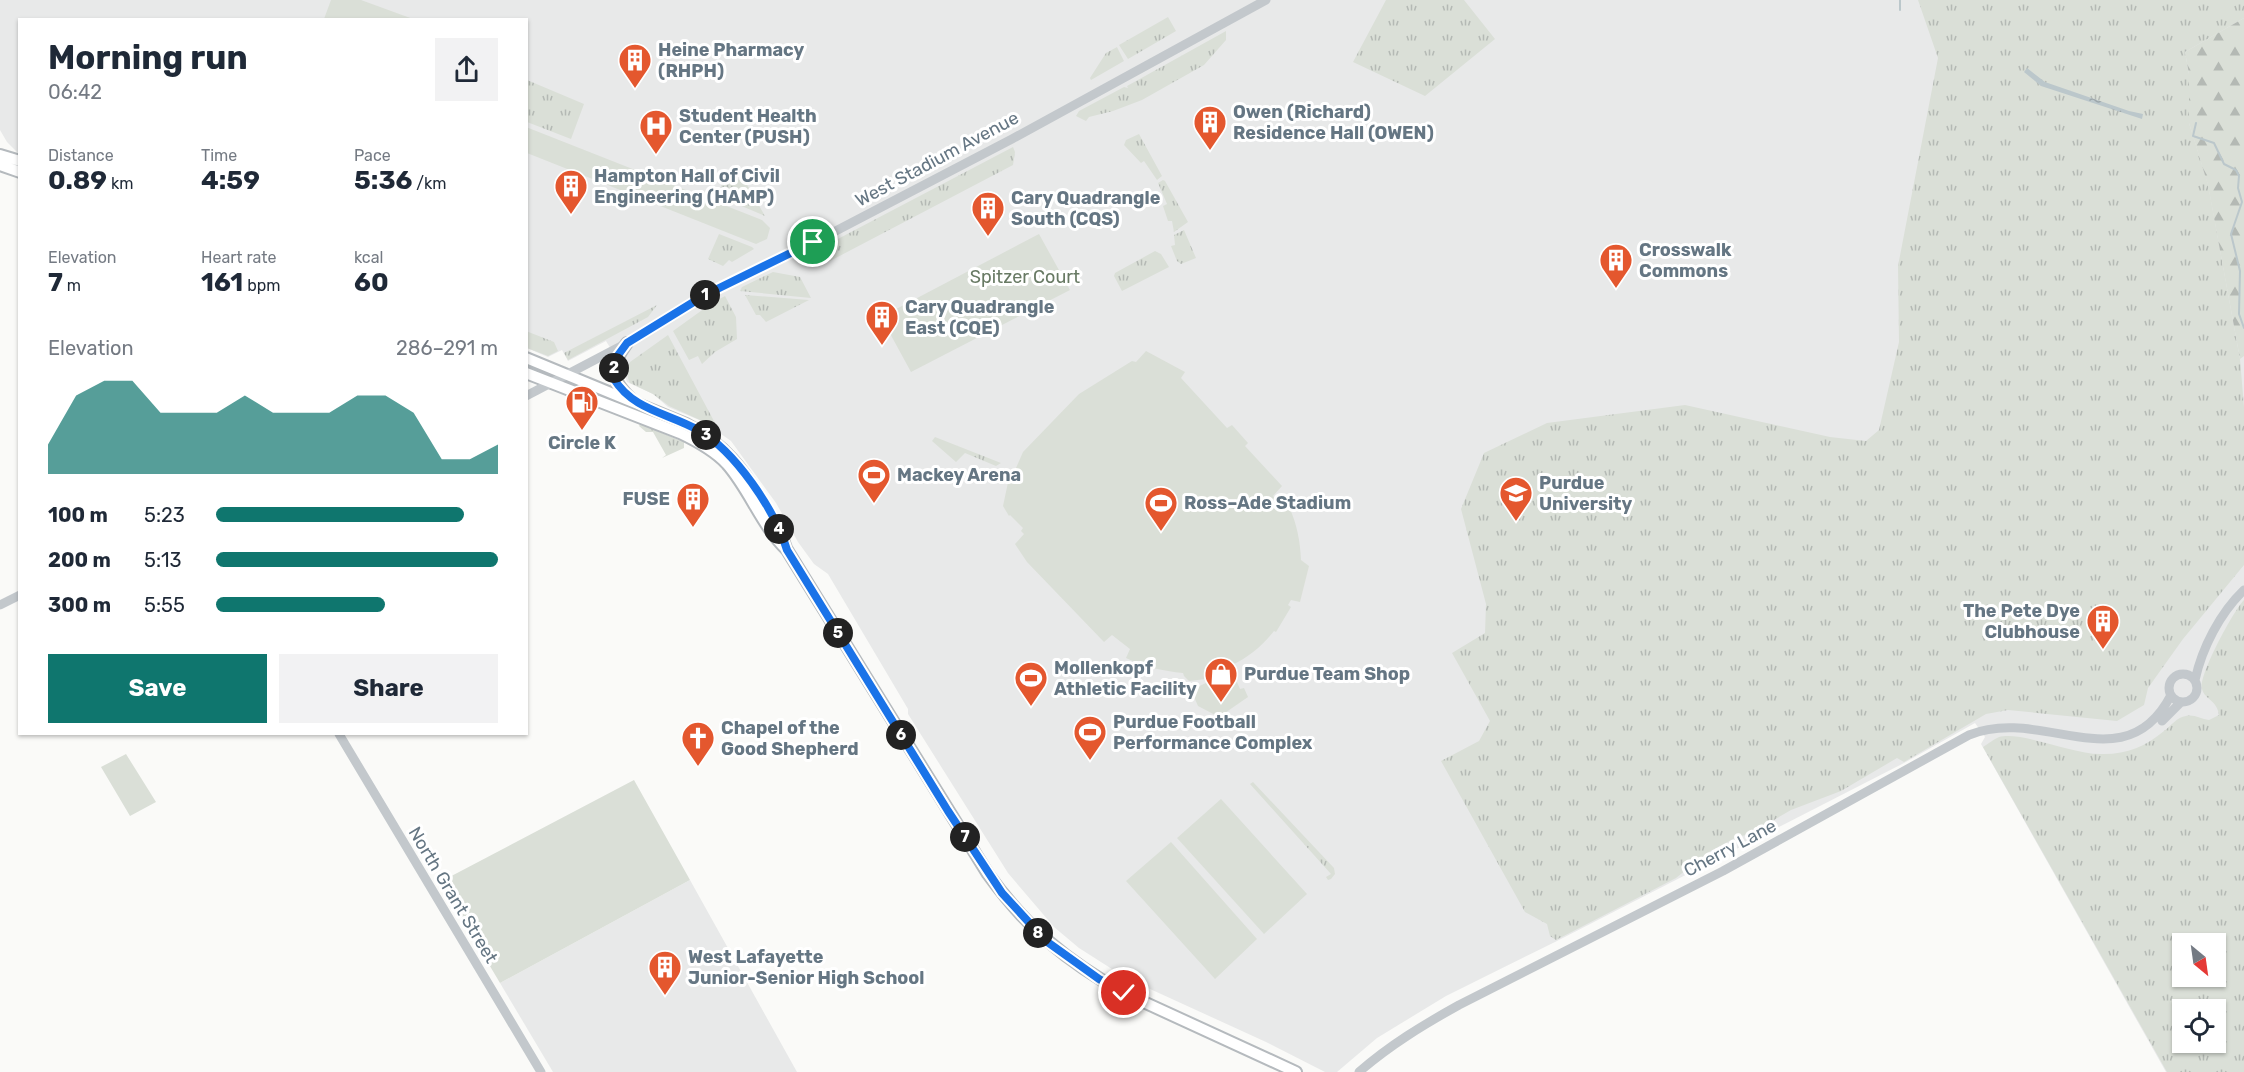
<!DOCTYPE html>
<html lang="en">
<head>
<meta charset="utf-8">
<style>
	:root { --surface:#fff; --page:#f2f2f3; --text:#1f2937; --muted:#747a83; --accent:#0f766e }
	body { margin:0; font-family:Rubik,sans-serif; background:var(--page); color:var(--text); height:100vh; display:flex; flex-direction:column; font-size:22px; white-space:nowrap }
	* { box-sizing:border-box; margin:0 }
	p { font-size:20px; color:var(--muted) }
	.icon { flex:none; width:33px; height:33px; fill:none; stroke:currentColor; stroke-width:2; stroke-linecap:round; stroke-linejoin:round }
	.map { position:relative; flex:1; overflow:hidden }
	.panel { position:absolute; left:18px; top:18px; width:510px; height:717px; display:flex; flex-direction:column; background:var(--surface); border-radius:0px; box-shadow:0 2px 4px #0004 }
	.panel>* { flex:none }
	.needle { width:39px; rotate:151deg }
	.tools { position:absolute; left:2172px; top:933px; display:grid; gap:12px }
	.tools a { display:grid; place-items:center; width:54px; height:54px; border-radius:0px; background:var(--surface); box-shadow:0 2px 4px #0004; font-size:30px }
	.pin { position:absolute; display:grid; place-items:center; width:51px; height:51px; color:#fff; margin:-26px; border:3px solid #fff; border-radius:50%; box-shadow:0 2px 6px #0007 }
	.km { position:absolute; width:30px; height:30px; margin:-15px; border-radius:50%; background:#222; color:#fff; font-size:16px; line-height:30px; text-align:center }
	.round { display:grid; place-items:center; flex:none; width:63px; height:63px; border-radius:0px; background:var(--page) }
	.head { display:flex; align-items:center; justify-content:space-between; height:102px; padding:0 30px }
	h1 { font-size:33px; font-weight:700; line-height:45px }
	.figures { display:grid; grid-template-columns:repeat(3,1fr); gap:9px; height:102px; padding:6px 30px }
	.figures div { display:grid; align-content:center }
	.figures b { font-size:26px; font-weight:700 }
	.figures small { font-size:16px; font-weight:400 }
	.figures p { font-size:16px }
	.chart { height:168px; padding:12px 30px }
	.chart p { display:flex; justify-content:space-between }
	.chart svg { width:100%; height:108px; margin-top:6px; fill:var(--accent); opacity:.7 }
	.button { display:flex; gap:12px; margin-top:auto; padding:12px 30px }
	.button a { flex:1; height:69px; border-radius:0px; background:var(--accent); color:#fff; font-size:24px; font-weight:700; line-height:69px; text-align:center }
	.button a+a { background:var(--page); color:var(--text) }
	ul { padding:0 30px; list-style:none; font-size:20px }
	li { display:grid; grid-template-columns:96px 72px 1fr; align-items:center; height:45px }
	li i { height:15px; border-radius:8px; background:var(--accent) }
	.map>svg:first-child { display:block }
</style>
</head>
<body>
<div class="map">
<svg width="2244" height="1072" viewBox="0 0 2244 1072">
	<defs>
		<pattern id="grass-tufts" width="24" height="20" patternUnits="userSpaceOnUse" patternTransform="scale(1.5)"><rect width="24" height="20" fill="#dadfd7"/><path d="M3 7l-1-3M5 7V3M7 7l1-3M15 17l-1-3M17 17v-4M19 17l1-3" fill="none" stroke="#b4b9b4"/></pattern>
		<pattern id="forest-firs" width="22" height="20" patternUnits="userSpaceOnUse" patternTransform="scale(1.5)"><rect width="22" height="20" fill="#dadfd7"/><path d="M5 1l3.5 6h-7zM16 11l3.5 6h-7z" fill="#b4b9b4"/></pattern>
		<pattern id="water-ripples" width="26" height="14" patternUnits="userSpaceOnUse" patternTransform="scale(1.5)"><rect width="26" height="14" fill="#bbc7cb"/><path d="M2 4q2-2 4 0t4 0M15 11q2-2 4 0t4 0" fill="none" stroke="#9ca6aa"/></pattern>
	</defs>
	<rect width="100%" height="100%" fill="#fafaf8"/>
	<path fill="#e8e9e9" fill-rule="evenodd" d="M0,0H2244V1072H2166L1981,744L1985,737L1975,723L1904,763L1555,942L1446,996L1377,1038L1337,1072H1325L1266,1042L1126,978L1079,948L1054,927L1008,873L908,714V709L828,574L814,564L798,542L776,503L731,441L704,422L668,407L653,394L627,382L623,369L606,341L568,361L562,350L548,357L527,348L526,20H20L19,154L7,142L0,130ZM2182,944H2216V976H2182ZM2182,1010H2216V1042H2182Z
		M690,880L797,1072H553L500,983Z"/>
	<path fill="url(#grass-tufts)" fill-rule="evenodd" d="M1386,0H1464L1495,39L1425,96L1353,62Z
		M1918,0H2244V18L2185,52L2189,74V123L2208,184L2240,359L2244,407V565L2183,639L2148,688L2144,705L2117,721L2008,710L1986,714L1904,762L1897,758L1841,791L1791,810L1750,834L1737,837L1707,853L1676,878L1556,940L1550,936L1547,924L1525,912L1441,761L1479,741L1490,721L1452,653L1485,633L1486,604L1461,509L1484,453L1547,423L1685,405L1830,437L1866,441L1879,430L1899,342L1898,266L1938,58Z
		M1168,17L1176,31L1128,59L1119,45Z
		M1226,31V40L1204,65L1142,100L1113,111L1089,117L1086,121L1076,116L1079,111L1124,87L1128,88L1127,86Z
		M1117,47L1124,61L1091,80L1090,78L1106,53Z
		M527,80L584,104L571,139L527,122Z
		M1139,134L1162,176L1157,180L1144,161L1141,163L1124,145L1126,140Z
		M1013,147L1015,152L1013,165L830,261L819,262L813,257V252Z
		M726,174L746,183L765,216L725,199L724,201L718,199L717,196Z
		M1163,180L1165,181L1188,222L1174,232L1172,221H1168L1163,206L1167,204L1158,183Z
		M1184,230L1196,258L1181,264L1177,261L1171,246L1175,245L1174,235Z
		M719,234L752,247L754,249L732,262L729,260L723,266L708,259Z
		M1155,251L1161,254L1169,267L1122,291L1114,276L1115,273Z
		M773,272L800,277L811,298L740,291L742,287Z
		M745,295L809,300L766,322L760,315H756Z
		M725,296L736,317L737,339L715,352L702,364L698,356L689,360L673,331L712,303Z
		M657,305L648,317L568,360L564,353Z
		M526,331L554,342L558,351L548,356L527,348Z
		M668,335L715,423L711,425L669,406L653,394L630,383C627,378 626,367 630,362Z
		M640,424L684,442V448L662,458L666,455L653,432H646L639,426Z
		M935,437L1001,463L996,466L965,453L956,462L932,441Z
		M2244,600V1072H2167L1983,747C1988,744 1994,739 1999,737C2021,731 2072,754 2100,754C2125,755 2145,747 2164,731C2171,726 2177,717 2186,716C2194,714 2201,719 2209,720L2219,715C2217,700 2205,700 2202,689C2198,676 2234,610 2244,600ZM2182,944H2216V976H2182ZM2182,1010H2216V1042H2182Z
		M1253,782L1334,868L1335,874L1331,879L1328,880L1326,877L1331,874L1250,784Z"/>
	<path fill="url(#forest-firs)" d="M2244,18V356L2240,359L2208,185L2189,123V74L2185,52Z"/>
	<path fill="#dadfd7" d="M331,0H361L413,19H324Z
		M526,127L762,220L770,228L767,239L756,244L527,153Z
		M1039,234L1070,290L911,372L881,317Z
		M1146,351L1185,372L1181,378L1227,428L1232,425L1248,443L1245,446L1282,486L1273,496L1280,502L1285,499C1296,519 1300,538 1301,560L1309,566L1300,602L1291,600L1288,605L1291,607L1276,632L1274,631C1261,647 1249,657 1230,666L1240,689L1244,688L1248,697L1219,717L1198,706L1191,690L1208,682L1206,679L1189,681L1184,676L1183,673C1163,671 1145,667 1126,658L1130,649L1112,635L1104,642L1027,562L1015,544L1024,534L1021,531L1023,528L1010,515L1009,516L1003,506L1010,473L1016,468L1023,452L1079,394L1132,361L1136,362Z
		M126,754L156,802L130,816L101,767Z
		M634,780L690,880L500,983L440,882Z
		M1221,799L1307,894L1264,934L1177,838Z
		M1171,842L1257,939L1215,979L1126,881Z"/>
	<path fill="url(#water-ripples)" d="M2027,68L2045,82L2129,111L2143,114L2142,119L2041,86L2024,72Z"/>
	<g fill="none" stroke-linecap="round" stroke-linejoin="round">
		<path stroke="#bbc7cb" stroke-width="2" d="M1900,0V10
			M2196,123L2193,136L2214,143L2224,164L2236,170L2239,176L2238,188L2242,202L2231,234L2240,271L2239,314L2244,328"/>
		<defs>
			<path id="major" d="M0,155L20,161
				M0,165L20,172
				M627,343C609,368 609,378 632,400
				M526,358L686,424C725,444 743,469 765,506C774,520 781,532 786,548
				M526,373L680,433C697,441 714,450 727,464C750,490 761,525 787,550L988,874C1027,928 1066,961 1124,993L1296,1072"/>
		</defs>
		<use href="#major" stroke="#b5babe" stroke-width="14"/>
		<path stroke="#c3c8cc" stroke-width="9" d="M526,396L627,343L705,295L805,247L1012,139L1266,0
			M0,605L20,595
			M2169 688a14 14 0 1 1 28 0a14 14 0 1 1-28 0Z
			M2195,680C2202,648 2220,613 2244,590
			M2162,721L2181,702
			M339,734L541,1072
			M1359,1072C1390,1045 1423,1025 1459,1005L1723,871L1969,735C2043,705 2125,784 2171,695"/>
		<use href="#major" stroke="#fff" stroke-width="10"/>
	</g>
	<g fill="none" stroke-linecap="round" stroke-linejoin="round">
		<defs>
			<path id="route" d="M813,242L705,295L627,343L616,358L614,366V379C633,410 668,413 698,430C735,451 775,510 787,550L948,811L1002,893L1046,941L1099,979L1124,993"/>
		</defs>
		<use href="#route" stroke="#fff" stroke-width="12"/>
		<use href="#route" stroke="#1a73e8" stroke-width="8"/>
	</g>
	<defs>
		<symbol id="building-pin" viewBox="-11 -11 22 30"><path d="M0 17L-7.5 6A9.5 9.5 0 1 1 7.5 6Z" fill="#e4572e" stroke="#fff"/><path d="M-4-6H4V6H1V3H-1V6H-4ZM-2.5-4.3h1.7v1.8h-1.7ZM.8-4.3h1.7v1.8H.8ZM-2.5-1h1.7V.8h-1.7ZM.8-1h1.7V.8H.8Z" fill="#fff"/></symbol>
		<symbol id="hospital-pin" viewBox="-11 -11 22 30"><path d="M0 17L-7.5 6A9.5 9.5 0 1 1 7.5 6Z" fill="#e4572e" stroke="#fff"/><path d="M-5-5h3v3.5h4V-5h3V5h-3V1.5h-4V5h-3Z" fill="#fff"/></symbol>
		<symbol id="fuel-pin" viewBox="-11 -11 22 30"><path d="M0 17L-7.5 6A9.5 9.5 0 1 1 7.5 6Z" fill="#e4572e" stroke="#fff"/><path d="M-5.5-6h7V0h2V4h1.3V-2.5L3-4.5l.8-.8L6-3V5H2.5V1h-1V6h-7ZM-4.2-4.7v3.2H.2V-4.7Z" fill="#fff"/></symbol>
		<symbol id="stadium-pin" viewBox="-11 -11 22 30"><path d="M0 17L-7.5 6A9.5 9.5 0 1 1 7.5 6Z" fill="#e4572e" stroke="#fff"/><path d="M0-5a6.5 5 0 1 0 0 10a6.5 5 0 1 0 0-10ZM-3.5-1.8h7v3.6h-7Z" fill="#fff"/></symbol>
		<symbol id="university-pin" viewBox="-11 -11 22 30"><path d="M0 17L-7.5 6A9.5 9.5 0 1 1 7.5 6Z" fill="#e4572e" stroke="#fff"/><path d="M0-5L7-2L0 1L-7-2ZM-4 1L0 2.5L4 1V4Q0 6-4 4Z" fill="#fff"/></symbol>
		<symbol id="shop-pin" viewBox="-11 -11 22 30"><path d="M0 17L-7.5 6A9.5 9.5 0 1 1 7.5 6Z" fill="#e4572e" stroke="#fff"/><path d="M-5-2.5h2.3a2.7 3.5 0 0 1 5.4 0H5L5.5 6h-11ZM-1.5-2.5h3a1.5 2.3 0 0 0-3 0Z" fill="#fff"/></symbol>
		<symbol id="church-pin" viewBox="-11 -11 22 30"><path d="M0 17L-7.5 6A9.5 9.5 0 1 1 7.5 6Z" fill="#e4572e" stroke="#fff"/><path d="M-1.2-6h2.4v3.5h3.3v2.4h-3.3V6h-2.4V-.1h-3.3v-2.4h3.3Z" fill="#fff"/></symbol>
	</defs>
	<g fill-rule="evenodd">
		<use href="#building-pin" x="616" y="41" width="38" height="52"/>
		<use href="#building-pin" x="1191" y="103" width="38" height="52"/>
		<use href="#hospital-pin" x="637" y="107" width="38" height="52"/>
		<use href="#building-pin" x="552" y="167" width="38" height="52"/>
		<use href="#building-pin" x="969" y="189" width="38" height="52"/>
		<use href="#building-pin" x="1597" y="241" width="38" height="52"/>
		<use href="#building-pin" x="863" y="298" width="38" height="52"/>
		<use href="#fuel-pin" x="563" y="383" width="38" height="52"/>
		<use href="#stadium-pin" x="855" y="456" width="38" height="52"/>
		<use href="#university-pin" x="1497" y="474" width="38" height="52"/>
		<use href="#building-pin" x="674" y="480" width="38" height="52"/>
		<use href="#stadium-pin" x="1142" y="484" width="38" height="52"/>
		<use href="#building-pin" x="2084" y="602" width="38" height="52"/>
		<use href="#shop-pin" x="1202" y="655" width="38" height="52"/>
		<use href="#stadium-pin" x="1012" y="659" width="38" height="52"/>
		<use href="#stadium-pin" x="1071" y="713" width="38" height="52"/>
		<use href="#church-pin" x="679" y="719" width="38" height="52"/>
		<use href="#building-pin" x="646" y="948" width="38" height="52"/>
	</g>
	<g text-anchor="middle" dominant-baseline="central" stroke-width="6" stroke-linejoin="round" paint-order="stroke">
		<g font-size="18" font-weight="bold" fill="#657683" stroke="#fff" text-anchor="start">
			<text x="658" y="50">Heine Pharmacy<tspan x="658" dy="21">(RHPH)</tspan></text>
			<text x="1233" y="112">Owen (Richard)<tspan x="1233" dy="21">Residence Hall (OWEN)</tspan></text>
			<text x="679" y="116">Student Health<tspan x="679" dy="21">Center (PUSH)</tspan></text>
			<text x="594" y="176">Hampton Hall of Civil<tspan x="594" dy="21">Engineering (HAMP)</tspan></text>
			<text x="1011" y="198">Cary Quadrangle<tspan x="1011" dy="21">South (CQS)</tspan></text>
			<text x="1639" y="250">Crosswalk<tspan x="1639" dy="21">Commons</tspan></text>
			<text x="905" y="307">Cary Quadrangle<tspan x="905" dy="21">East (CQE)</tspan></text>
			<text x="582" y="443" text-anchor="middle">Circle K</text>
			<text x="897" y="475">Mackey Arena</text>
			<text x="1539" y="483">Purdue<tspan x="1539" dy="21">University</tspan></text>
			<text x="670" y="499" text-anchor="end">FUSE</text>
			<text x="1184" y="503">Ross–Ade Stadium</text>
			<text x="2080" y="611" text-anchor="end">The Pete Dye<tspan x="2080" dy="21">Clubhouse</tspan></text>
			<text x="1054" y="668">Mollenkopf<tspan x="1054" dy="21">Athletic Facility</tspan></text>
			<text x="1244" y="674">Purdue Team Shop</text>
			<text x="1113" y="722">Purdue Football<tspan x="1113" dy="21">Performance Complex</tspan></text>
			<text x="721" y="728">Chapel of the<tspan x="721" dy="21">Good Shepherd</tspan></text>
			<text x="688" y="957">West Lafayette<tspan x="688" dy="21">Junior-Senior High School</tspan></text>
		</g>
		<g font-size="18" fill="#657683" stroke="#fff">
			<text transform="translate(937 159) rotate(-28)">West Stadium Avenue</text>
			<text transform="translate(1730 848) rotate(-28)">Cherry Lane</text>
			<text transform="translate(453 895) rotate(59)">North Grant Street</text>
		</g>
		<g font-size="18" fill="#687a64" stroke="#fff">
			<text x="1025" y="277">Spitzer Court</text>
		</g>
	</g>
</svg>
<div class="tools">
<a><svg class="needle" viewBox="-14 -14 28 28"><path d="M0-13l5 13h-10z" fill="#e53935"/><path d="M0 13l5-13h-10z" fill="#747a83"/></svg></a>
<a><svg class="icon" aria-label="locate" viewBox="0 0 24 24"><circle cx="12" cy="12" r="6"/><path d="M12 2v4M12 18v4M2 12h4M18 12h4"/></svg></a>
</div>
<div class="pin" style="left:813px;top:242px;background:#1e9e55"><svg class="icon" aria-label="arrive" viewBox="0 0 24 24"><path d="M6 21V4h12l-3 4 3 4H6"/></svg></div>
<div class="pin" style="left:1124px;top:993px;background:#d93025"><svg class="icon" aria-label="check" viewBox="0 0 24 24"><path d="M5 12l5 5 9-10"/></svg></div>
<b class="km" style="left:705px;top:295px">1</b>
<b class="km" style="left:614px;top:368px">2</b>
<b class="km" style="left:706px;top:435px">3</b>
<b class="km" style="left:779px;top:529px">4</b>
<b class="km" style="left:838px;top:633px">5</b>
<b class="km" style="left:901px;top:735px">6</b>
<b class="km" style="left:965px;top:837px">7</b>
<b class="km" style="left:1038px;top:933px">8</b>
<section class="panel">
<div class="head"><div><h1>Morning run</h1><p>06:42</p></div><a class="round"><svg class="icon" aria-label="share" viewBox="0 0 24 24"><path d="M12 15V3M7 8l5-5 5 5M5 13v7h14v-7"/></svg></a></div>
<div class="figures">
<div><p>Distance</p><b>0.89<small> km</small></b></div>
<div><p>Time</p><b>4:59</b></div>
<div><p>Pace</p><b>5:36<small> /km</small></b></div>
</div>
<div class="figures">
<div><p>Elevation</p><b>7<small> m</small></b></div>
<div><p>Heart rate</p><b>161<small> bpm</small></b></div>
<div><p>kcal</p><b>60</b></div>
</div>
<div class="chart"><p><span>Elevation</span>286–291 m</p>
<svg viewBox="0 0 160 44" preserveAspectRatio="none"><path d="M0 44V32L10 12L20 6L30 6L40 19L50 19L60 19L70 12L80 19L90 19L100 19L110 12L120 12L130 19L140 38L150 38L160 32V44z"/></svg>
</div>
<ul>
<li><b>100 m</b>5:23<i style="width:88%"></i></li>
<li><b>200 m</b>5:13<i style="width:100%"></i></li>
<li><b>300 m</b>5:55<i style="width:60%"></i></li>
</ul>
<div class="button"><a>Save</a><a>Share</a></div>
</section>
</div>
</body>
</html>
